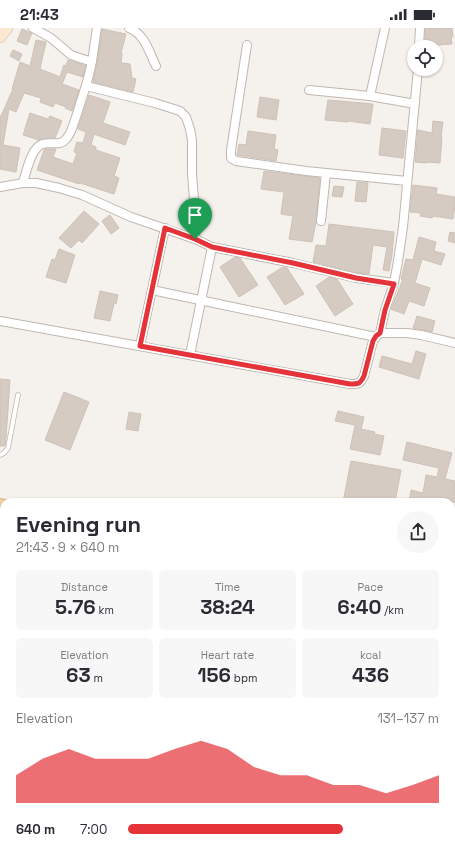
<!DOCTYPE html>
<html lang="en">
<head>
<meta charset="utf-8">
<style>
	:root { --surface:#fff; --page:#f7f7f7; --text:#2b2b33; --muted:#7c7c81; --accent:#e5333a }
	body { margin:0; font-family:"Space Grotesk",sans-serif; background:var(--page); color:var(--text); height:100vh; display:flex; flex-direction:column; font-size:15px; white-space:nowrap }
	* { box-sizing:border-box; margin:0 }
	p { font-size:13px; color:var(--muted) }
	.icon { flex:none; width:22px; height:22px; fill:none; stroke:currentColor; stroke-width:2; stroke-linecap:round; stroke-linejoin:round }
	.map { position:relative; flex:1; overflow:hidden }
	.panel { position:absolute; left:0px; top:470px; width:455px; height:354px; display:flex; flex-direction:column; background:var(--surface); border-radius:12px 12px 0 0; box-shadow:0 1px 3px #0004 }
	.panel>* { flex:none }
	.controls { position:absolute; left:407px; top:12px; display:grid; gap:8px }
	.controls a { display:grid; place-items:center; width:36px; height:36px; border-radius:50%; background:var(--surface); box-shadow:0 1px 3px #0004; font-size:20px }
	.pin { position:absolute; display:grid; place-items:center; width:34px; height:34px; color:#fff; margin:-41px -17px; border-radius:50% 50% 50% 0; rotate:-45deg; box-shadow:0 0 4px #0007 }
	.pin .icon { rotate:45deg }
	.round { display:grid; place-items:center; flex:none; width:42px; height:42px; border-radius:21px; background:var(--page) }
	.headline { display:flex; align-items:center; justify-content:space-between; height:68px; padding:0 16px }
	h1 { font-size:22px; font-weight:700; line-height:30px }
	.metrics { display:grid; grid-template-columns:repeat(3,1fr); gap:6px; height:68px; padding:4px 16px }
	.metrics div { display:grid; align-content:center; border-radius:6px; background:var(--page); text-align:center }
	.metrics b { font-size:20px; font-weight:700 }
	.metrics small { font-size:11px; font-weight:400 }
	.metrics p { font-size:11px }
	.chart { height:112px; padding:8px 16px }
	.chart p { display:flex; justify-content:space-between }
	.chart svg { width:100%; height:72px; margin-top:4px; fill:var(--accent); opacity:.7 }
	ul { padding:0 16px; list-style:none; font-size:13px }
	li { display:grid; grid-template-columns:64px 48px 1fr; align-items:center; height:30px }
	li i { height:10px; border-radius:5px; background:var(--accent) }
	.status { display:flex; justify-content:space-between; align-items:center; height:28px; padding:0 20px; background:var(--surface); direction:ltr }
	.status svg { height:11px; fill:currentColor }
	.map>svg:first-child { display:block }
</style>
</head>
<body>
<div class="status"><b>21:43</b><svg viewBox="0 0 49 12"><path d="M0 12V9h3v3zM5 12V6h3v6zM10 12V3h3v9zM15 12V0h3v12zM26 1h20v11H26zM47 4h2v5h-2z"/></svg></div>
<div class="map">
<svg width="455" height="824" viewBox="0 0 455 824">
	<defs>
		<pattern id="industrial-grid" width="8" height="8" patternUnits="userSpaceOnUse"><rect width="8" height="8" fill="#e5e0dd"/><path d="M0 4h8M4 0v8" fill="none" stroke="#c6c1be"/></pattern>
	</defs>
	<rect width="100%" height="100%" fill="#f5f1ec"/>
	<path fill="url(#industrial-grid)" d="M0,498L4,499V820H342L343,824H0Z"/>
	<path fill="#d5cbc3" stroke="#cfc1b7" d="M442,0H452L453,9H451L452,16L425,18V1Z
		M22,1L32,5L27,17L17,13Z
		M102,1L126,6L121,25H122L121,35L130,36L132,50L136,51L133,64L93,54L97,35Z
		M36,12L46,14L40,41L60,49L64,37L66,38L68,32L86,38L83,49L67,44L62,56L79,62L72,83L65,80L66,79L55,75L53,79L40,74L41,70L24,65L16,84L9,81L3,117L20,120L16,144L0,141V88H1L13,61H12L20,34L30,38Z
		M13,22L22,26L19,33L10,28Z
		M89,67L110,74L103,95L130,104L125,117L94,106L91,117L96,119V122L120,130L114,148L119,150L114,166L80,155L79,156L37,142L44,122L45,121H56L53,129L73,136L77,125L74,124L77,114L83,115L86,104L78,101Z
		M260,69L279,72L276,92L257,89Z
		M328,72L373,76L370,96L348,93V94L325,92Z
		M30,85L48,91L50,88L62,93L55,110H47L39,112L23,107Z
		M433,93L443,94L441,109H442L440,135L427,134V135L415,134L418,102L432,105Z
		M382,100L406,103L403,130L379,127Z
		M248,103L276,107L274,121L278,122L276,133L237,127L239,116L246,117Z
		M264,143L320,150L316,194L312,214L289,211L293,188L281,186L284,164L261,161Z
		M357,154L368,155L366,174L355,173Z
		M413,157L437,160L436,166L455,169V177L453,191L433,188L432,190L420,188L421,185L410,184Z
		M334,158L344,159L342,169L332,168Z
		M84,183L99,196L82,215L79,212L71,220L59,210Z
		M110,187L119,200L111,206L102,193Z
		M329,196L394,204L392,227L389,243L383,242L387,219L373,217L369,246L357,245L313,234L316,217L326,218Z
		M450,204L455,205V215L448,213Z
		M419,209L436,214L434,223L445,226L441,237L422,231L415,255L430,260L424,278L409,273L404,286L391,281L403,251H401L406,231L413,232Z
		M59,221L75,227L66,255L46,249L52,231L55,232Z
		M235,229L240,230L258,257L239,269L220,239Z
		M283,239L287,240L304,266L285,277L267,249Z
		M329,249L337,251L353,276L335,288L316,258Z
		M100,263L118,267L116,276L114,275L110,293L94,290Z
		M417,288L435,293L432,304L413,300Z
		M416,323L426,326L419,351L379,339L382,328L412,336Z
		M0,351L10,352L6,410L5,418H0Z
		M64,364L89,374L70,422L45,412Z
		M338,383L364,389L361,401L375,404L374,406L384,408L380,427L350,421L355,397L335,393Z
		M129,384L141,386L138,403L126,401Z
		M407,414L452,425L445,451L455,453V474H437L429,473V474H409L411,462L423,465L426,447L437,449L439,440L403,432Z
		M351,433L401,442L395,474H343Z"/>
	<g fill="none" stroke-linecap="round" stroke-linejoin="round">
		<defs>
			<path id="lane" d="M0,427L4,425L8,420L18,367
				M84,820L86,824
				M188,820L190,824
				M339,820L340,824"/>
			<path id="street" d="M33,0L51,10L71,27L92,34
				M129,0C145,6 149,24 156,38
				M247,17L231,122V130L236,133L306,143L407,153
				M419,19L420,0
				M86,58L155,75L180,83L186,89L190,101L192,112V146L196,197L195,211
				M309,62L370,68L415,76
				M370,68L385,0
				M23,155C25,147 31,126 36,121C45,109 58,121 66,111C72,105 74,94 77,86C82,69 89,51 92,33C94,22 95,11 97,0
				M0,159L23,155H36L59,160L82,167L131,189L195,211L212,219L293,235L356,250L394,255
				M321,193L326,145
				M152,262L376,309
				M0,293L350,356C359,356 360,356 364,348L373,313L376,309L380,305H407L421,307L455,315
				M380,305L385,282L394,255L398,233L403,199L418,41
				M140,318L165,200
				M190,327L212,219
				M0,740L4,739"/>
			<path id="secondary" d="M0,9L7,0"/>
			<path id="primary" d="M0,477L4,478
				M0,488L4,489
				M451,559L455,560"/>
		</defs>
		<use href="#lane" stroke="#bfb7b0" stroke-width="5.5"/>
		<use href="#street" stroke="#bfb7b0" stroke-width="10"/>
		<use href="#secondary" stroke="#cfbaa1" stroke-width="12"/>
		<use href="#primary" stroke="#d9a976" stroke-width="14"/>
		<use href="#lane" stroke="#fff" stroke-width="4"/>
		<use href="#street" stroke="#fff" stroke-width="8"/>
		<use href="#secondary" stroke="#fae8d1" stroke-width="11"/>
		<use href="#primary" stroke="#f5cfa5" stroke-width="12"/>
	</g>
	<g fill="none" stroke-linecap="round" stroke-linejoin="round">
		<defs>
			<path id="route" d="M165,200L195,211L212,219L293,235L356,250L394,256L385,282L380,305L376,308L373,313L364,348C360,356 359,356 350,356L140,318Z"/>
		</defs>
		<use href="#route" stroke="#fff" stroke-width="8"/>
		<use href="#route" stroke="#e5333a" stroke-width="5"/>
	</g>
</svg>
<div class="controls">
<a><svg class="icon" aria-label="locate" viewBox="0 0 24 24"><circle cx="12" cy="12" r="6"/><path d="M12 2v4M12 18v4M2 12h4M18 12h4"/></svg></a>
</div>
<div class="pin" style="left:195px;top:211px;background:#1e9e55"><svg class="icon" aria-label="arrive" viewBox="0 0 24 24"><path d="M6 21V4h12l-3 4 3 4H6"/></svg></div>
<section class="panel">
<div class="headline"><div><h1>Evening run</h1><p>21:43 · 9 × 640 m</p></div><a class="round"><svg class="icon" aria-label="share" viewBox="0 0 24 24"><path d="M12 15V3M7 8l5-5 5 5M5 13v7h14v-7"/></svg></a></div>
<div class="metrics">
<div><p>Distance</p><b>5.76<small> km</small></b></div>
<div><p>Time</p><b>38:24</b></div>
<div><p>Pace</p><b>6:40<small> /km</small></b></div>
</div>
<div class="metrics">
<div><p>Elevation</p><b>63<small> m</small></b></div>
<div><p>Heart rate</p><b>156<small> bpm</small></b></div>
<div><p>kcal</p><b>436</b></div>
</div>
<div class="chart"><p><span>Elevation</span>131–137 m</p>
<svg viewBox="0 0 160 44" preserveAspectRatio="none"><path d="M0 44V27L10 17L20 11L30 17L40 17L50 17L60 11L70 6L80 11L90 22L100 27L110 27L120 33L130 33L140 38L150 33L160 27V44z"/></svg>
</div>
<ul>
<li><b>640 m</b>7:00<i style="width:69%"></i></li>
</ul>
</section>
</div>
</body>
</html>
